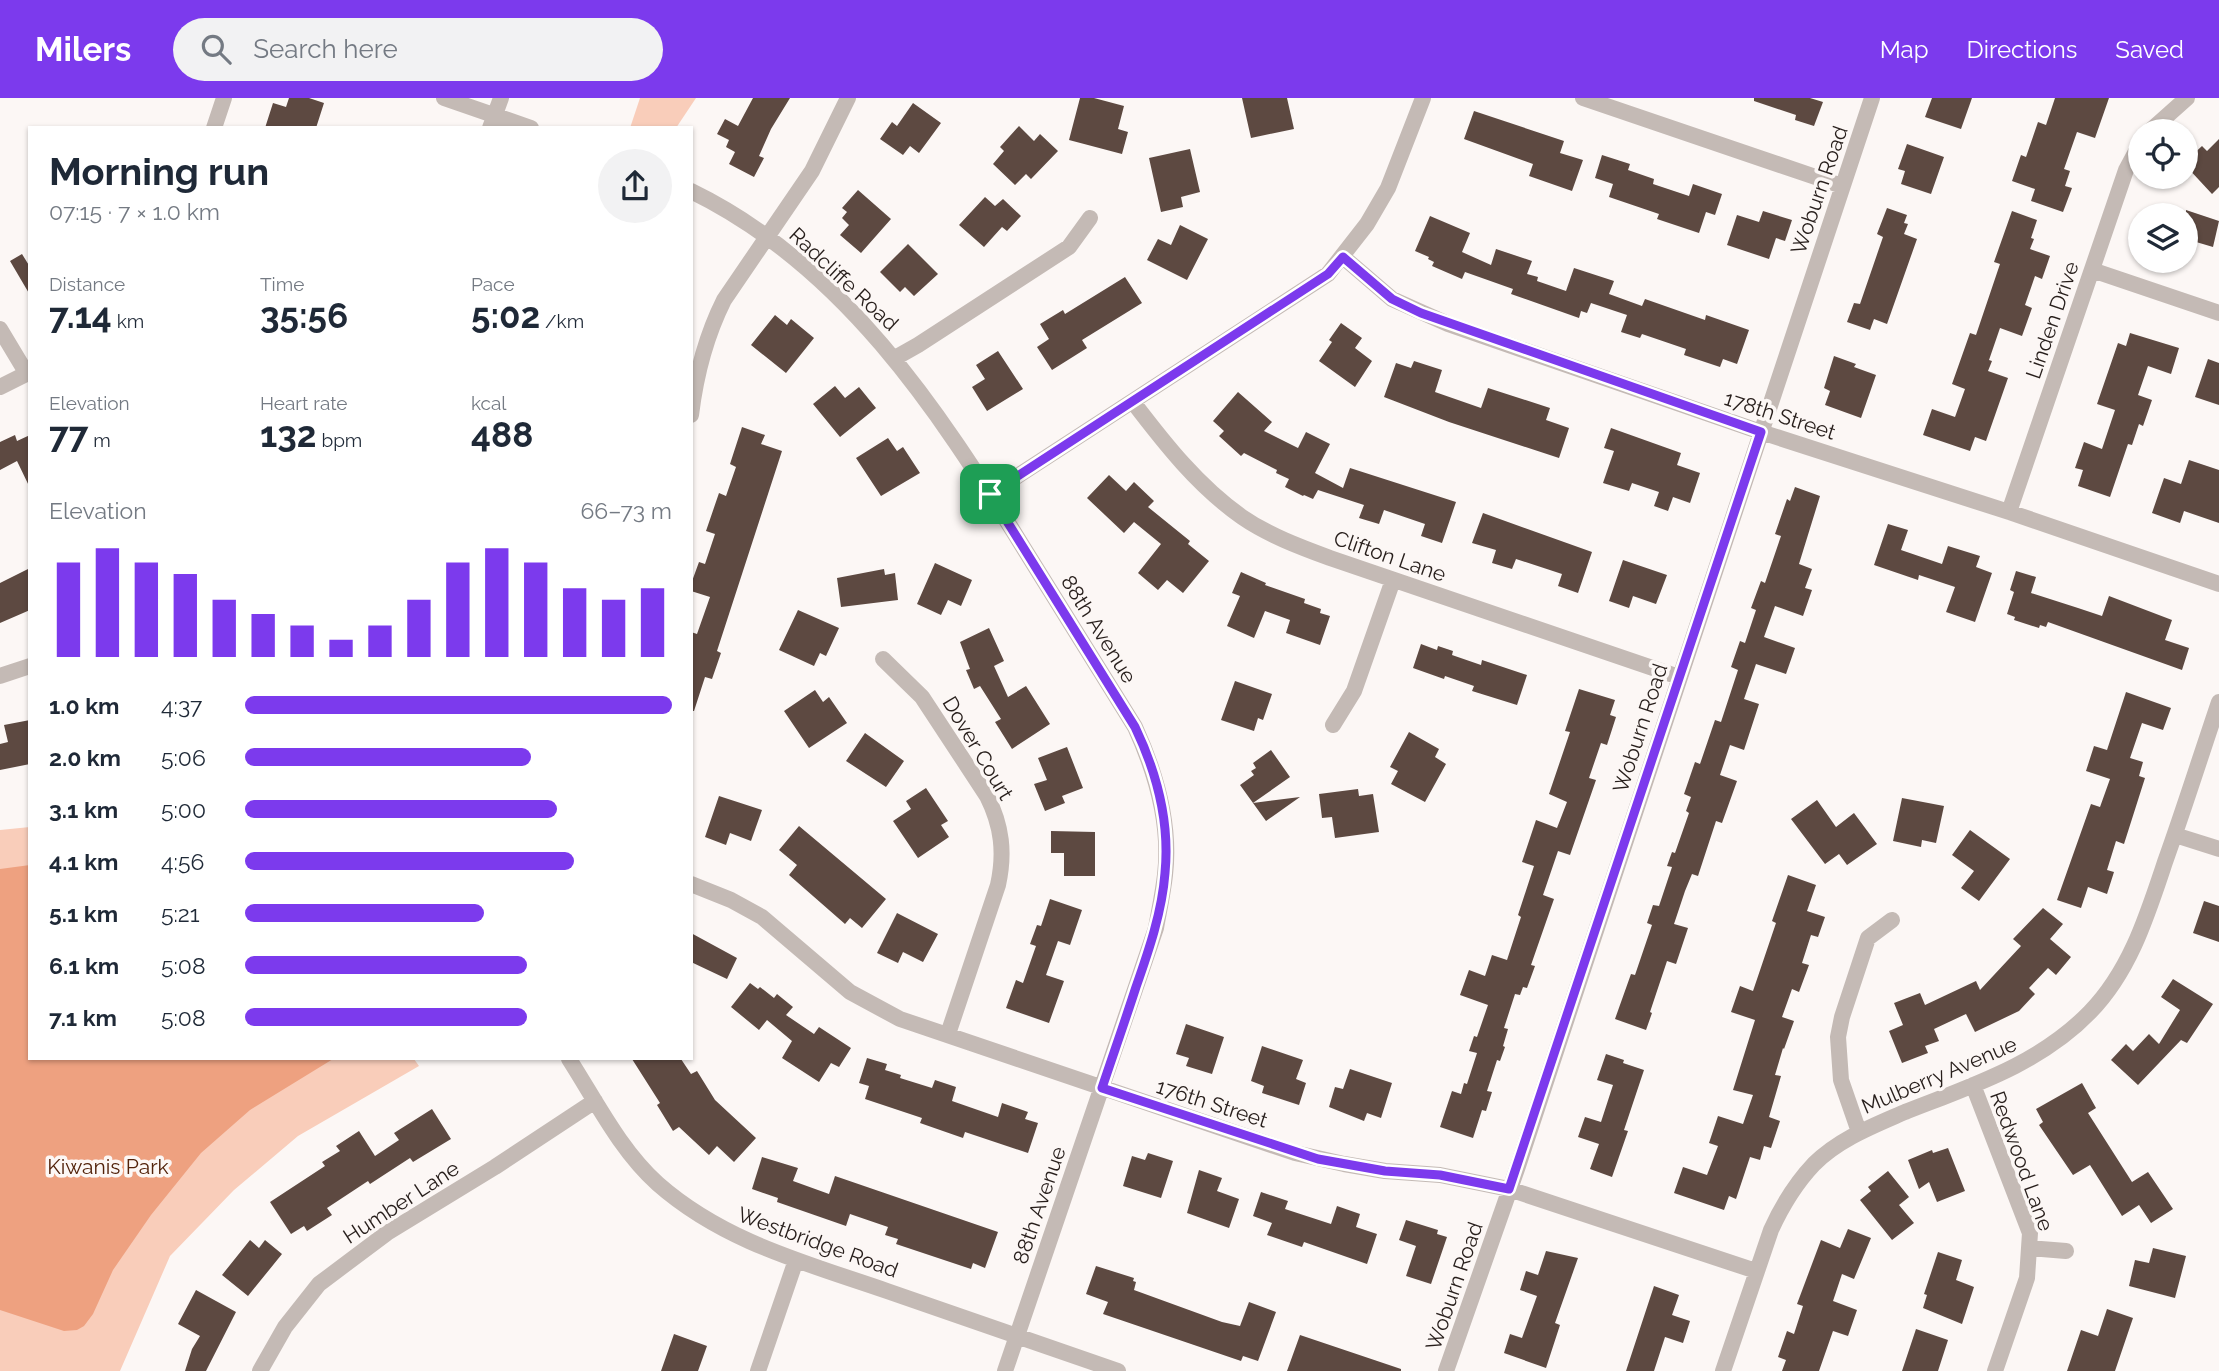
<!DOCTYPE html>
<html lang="en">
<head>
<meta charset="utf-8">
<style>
	:root { --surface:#fff; --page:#f2f2f3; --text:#1f2937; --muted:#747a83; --accent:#7c3aed }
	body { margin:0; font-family:Raleway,sans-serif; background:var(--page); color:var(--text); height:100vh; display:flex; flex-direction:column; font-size:26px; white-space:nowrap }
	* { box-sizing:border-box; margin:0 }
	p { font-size:23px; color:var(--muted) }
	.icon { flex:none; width:38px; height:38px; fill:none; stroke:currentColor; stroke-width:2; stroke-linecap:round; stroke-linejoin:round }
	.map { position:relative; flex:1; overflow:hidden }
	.panel { position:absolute; left:28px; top:28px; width:665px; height:934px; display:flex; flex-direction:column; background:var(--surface); border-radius:0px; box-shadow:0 2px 5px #0004 }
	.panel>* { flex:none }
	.buttons { position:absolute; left:2128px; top:21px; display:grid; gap:14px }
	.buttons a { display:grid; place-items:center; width:70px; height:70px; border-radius:50%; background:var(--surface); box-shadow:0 2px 5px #0004; font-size:35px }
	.pin { position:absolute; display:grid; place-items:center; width:60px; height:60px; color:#fff; margin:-30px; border-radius:14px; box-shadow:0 4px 10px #0006 }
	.round { display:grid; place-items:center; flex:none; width:74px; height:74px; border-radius:37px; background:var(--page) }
	.headline { display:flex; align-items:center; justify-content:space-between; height:119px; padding:0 21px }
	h1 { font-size:38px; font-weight:700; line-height:52px }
	.stats { display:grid; grid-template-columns:repeat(3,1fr); gap:10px; height:119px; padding:7px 21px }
	.stats div { display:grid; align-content:center }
	.stats b { font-size:35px; font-weight:700 }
	.stats small { font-size:19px; font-weight:400 }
	.stats p { font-size:19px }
	.chart { height:196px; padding:14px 21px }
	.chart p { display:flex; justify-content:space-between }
	.chart svg { width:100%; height:126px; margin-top:7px; stroke:var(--accent); stroke-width:6 }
	ul { padding:0 21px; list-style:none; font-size:23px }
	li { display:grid; grid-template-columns:112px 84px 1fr; align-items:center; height:52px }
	li i { height:18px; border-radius:9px; background:var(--accent) }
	header { display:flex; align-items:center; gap:42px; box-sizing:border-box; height:98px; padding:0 35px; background:var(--accent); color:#fff }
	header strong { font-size:33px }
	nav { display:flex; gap:38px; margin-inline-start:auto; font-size:24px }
	.search { width:490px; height:63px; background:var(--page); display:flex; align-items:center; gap:18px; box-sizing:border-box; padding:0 24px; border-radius:38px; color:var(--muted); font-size:26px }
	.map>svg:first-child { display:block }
</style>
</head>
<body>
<header>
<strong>Milers</strong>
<div class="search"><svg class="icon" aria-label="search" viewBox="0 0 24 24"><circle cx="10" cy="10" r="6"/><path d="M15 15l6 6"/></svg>Search here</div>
<nav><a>Map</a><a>Directions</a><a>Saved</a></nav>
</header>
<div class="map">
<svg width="2219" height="1273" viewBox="0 0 2219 1273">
	<rect width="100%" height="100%" fill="#fcf7f5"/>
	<path fill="#f9cdba" d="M640,0H696L676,30H630Z
		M30,729V961H414L419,968L298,1038L234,1092L170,1158L120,1273H0V732Z"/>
	<path fill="#eea180" d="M30,767V961H333L250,1012L201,1055L151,1117L113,1172L93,1216L84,1228L77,1232L64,1233L0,1212V771Z"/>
	<path fill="#5d4941" d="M289,0H309L324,5L316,30H265L273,5L286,9Z
		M753,0H790L771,31L759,58L764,60L754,79L729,66L735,54L726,49L729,42L717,36L725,21L738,28Z
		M1080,0H1094L1124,8L1118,31L1128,34L1122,56L1069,42Z
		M1242,0H1287L1294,31L1251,40Z
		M1754,0H1810L1823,4L1814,28L1795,22L1796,17L1754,3Z
		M1932,0H1972L1961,31L1925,19Z
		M2055,0H2109L2095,40L2077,34L2064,71L2070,73L2065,88L2072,90L2063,114L2031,103L2035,91L2012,83L2021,57L2026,59L2038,24L2046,27Z
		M913,5L941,25L919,55L910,48L903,57L880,41L892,24L897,28Z
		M1474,13L1564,43L1560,55L1583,62L1572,93L1529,78L1533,66L1464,41Z
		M1019,28L1034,43L1040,36L1058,53L1031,81L1026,76L1015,87L993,66L1004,53L1000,49Z
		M2219,41V89L2212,96L2186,68V63L2202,48L2207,53Z
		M1907,46L1944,59L1931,96L1901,86L1905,73L1898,71Z
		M1190,51L1200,94L1181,99L1183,109L1161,114L1149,60Z
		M1602,57L1630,66L1628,72L1654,81L1653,86L1689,98L1693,86L1722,96L1715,117L1706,114L1699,135L1657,121L1659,116L1609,99L1613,86L1595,80Z
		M858,92L891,121L861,155L840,137L849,127L842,120L847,114L842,110Z
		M985,99L995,108L1003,101L1021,118L1007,133L1002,129L984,149L959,127Z
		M1887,110L1907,117L1904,125L1908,126L1904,136L1917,141L1887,226L1874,221L1870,232L1847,224L1854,205L1860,206L1883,139L1877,136Z
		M2186,112L2219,123L2213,149L2186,141Z
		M1763,113L1792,122L1785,143L1776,140L1769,161L1727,147L1737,117L1759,124Z
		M2012,113L2037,122L2031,140L2034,141L2030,151L2050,158L2042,181L2035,178L2025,207L2032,210L2022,238L2000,230L1989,262L1992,263L1988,273L2008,280L1986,343L1975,339L1970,353L1923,337L1932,311L1955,319L1965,291L1952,286L1970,235L1976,237L2000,166L1994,164Z
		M1430,118L1470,135L1462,154L1491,167L1496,151L1532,163L1527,176L1538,179L1537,183L1566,193L1574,170L1614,183L1609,196L1642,208L1645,201L1705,222L1706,217L1749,232L1737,266L1723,261L1720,269L1684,257L1686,251L1642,236L1640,240L1621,234L1627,217L1591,205L1587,215L1581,213L1579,220L1511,196L1513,191L1465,174L1462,181L1432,168L1434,164L1428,161L1429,159L1415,153Z
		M1180,127L1208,141L1187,182L1147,162L1158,141L1171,147Z
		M908,146L938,176L914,198L905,189L900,194L880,174Z
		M22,156L30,169V197L10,163Z
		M1125,179L1142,205L1082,242L1087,250L1052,272L1037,249L1049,241L1040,226L1063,212L1065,216Z
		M775,217L787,227L791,221L814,240L786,275L751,247Z
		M1341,225L1362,240L1355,250L1372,263L1355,289L1319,263L1332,244L1329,242Z
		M2130,235L2179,250L2171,276L2148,268L2138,297L2152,302L2143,328L2139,326L2132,347L2128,346L2110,399L2078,388L2083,372L2075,370L2084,344L2102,351L2115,312L2097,306L2118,245L2126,248Z
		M998,253L1023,291L987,313L972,289L985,281L976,267Z
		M1834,258L1856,266L1854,269L1876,277L1861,320L1825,307L1830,293L1824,290Z
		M2208,261L2219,265V307L2195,299Z
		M1414,263L1442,272L1435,294L1481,310L1488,290L1550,310L1546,322L1569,330L1559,360L1449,324L1384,299L1396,265L1411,270Z
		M835,288L845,300L859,289L876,310L840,339L813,306Z
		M1238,294L1272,324L1264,333L1298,350L1306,334L1330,346L1315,375L1343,390L1350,370L1456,404L1442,445L1421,438L1425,426L1384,412L1379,426L1359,420L1364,407L1318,392L1313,401L1304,397L1303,398L1285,389L1289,381L1276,375L1277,372L1244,355L1241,358L1219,338L1224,333L1213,323Z
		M742,329L765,337L761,346L782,353L717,553L721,555L712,581L705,579L694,613H691V534L697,536L710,499L691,493V486L699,464L705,466L715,436L706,433L719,395L726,398L736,369L730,366Z
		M1611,330L1681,355L1677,367L1700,375L1690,405L1673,399L1668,413L1654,408L1659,394L1632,385L1629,393L1603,385L1614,353L1604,350Z
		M15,337L17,343L30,337V390L17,363L0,372V344Z
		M888,340L897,353L903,349L920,375L881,398L856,360Z
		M2189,362L2219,372V425L2184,413L2180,425L2152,415L2164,380L2181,386Z
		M1109,377L1126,393L1134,384L1154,403L1148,409L1190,443L1188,446L1209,463L1183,495L1167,482L1158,492L1138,475L1161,446L1134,424L1124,435L1087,400Z
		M1795,389L1820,398L1799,466L1812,471L1805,490L1812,492L1803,518L1775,508L1764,539L1795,550L1786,576L1756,566L1744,601L1759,606L1744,652L1730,647L1720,677L1737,683L1722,725L1716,723L1698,778L1692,776L1685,793L1674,826L1688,830L1676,866L1667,863L1650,914L1652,915L1646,932L1615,921L1631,876L1635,877L1652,827L1647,825L1653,807L1659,808L1672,769L1667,768L1672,754L1675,755L1689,715L1686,713L1691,699L1684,696L1695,664L1700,666L1715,622L1721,624L1738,572L1731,569L1740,543L1745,545L1756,512L1751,510L1761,483L1765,485L1781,438L1775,436L1787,401L1790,403Z
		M1483,415L1592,454L1578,495L1558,488L1562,476L1516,461L1512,471L1492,465L1496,452L1472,445Z
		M1888,426L1908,432L1901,452L1942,466L1948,448L1980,458L1976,469L1992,475L1975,524L1946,514L1955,489L1919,477L1918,482L1874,467Z
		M1623,462L1667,477L1656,506L1633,498L1629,510L1609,503Z
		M935,465L972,482L961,508L948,502L941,517L917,506Z
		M30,470V512L0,525V485Z
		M884,471L885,477L895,475L898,502L841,509L837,480Z
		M2016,473L2036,479L2031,495L2078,510L2102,518L2109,498L2172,522L2165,542L2189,550L2182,572L2048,524L2046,529L2040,527L2039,530L2014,522L2015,519L2007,516L2014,494L2010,492Z
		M1241,474L1266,485L1265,487L1305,501L1304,505L1321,511L1320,515L1330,518L1320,547L1286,535L1290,522L1265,513L1254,540L1227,528L1240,498L1232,495Z
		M798,512L839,530L826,558L820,555L814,568L779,552Z
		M989,530L1004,563L994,568L1008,599L1026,588L1050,626L1012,651L995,624L1001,621L980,588L974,591L966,572L970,571L960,544Z
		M1421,546L1437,552L1438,548L1453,553L1452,557L1481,567L1482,562L1527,577L1517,607L1472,593L1474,588L1445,578L1444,581L1413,570Z
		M1235,583L1272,596L1263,622L1258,620L1254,633L1221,622Z
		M1579,591L1615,602L1610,617L1616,619L1607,647L1601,645L1589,680L1596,682L1570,757L1558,753L1543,797L1554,801L1531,867L1535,868L1527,890L1523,889L1520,897L1515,896L1504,930L1508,931L1503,948L1505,949L1500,963L1497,962L1487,993L1492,994L1486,1013L1482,1012L1473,1040L1440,1029L1452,993L1461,996L1464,985L1467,986L1477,955L1469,953L1474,938L1477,939L1488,907L1460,897L1469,872L1485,878L1492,857L1507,862L1521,819L1518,817L1534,768L1522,764L1536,722L1557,730L1567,704L1549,696L1570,634L1565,633Z
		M815,592L823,604L829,599L847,625L809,650L784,613Z
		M2126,594L2171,610L2163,632L2142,625L2130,660L2143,664L2139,678L2145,680L2124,746L2116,743L2107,772L2114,774L2107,796L2088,789L2081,810L2057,802L2091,706L2100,709L2110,681L2086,673L2094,648L2107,652Z
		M30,622V666L0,672V646L8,644L4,627Z
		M1409,634L1439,651L1435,659L1446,666L1425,704L1391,686L1398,673L1390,669Z
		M865,635L904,663L886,689L846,663Z
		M1067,649L1083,690L1062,698L1065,705L1045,713L1034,686L1047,682L1038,660Z
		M1271,652L1290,679L1253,705L1240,687L1254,677L1251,673L1256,670L1253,665Z
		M926,690L948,723L941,727L949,739L918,760L893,723L911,711L906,703Z
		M1358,691L1359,698L1373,696L1379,734L1335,740L1332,719L1322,720L1319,696Z
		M719,698L762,712L751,743L730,735L726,747L705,739Z
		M1300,699L1266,723L1253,705Z
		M1902,700L1944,708L1936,745L1922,742L1921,749L1893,743Z
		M1817,702L1836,729L1854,715L1877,746L1847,767L1839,756L1825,766L1791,721Z
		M799,728L886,801L862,830L850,820L845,826L789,777L797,767L779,752Z
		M1970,732L2010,761L1979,803L1961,790L1974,773L1952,757Z
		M1051,733L1095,734V778H1064V755H1051Z
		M1788,777L1816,787L1807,813L1825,819L1818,839L1811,837L1802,865L1809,867L1799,894L1792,891L1782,919L1794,923L1784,951L1783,950L1775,977L1781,978L1769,1019L1780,1023L1771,1050L1764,1048L1760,1062L1750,1059L1736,1101L1729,1098L1724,1112L1674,1095L1683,1069L1707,1077L1718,1048L1709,1045L1718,1018L1743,1026L1753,997L1733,992L1755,922L1731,914L1740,888L1753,893L1776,825L1772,823Z
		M1050,801L1082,812L1070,847L1058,843L1046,877L1064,883L1049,925L1006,910L1016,882L1023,885L1036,848L1030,846L1037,827L1041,828Z
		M2204,803L2219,808V844L2193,835Z
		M2043,810L2063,826L2050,841L2071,859L2056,877L2048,870L2029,890L2035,896L2019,913L1975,934L1966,916L1934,931L1939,943L1925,948L1928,955L1902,965L1889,933L1903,927L1894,905L1920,895L1925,907L1976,883L1980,892L2021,848L2013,841Z
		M897,815L938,836L923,864L903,854L898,865L877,855Z
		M691,835L737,860L727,881L691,864Z
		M2173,881L2213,906L2187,945L2181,942L2138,987L2111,962L2126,946L2133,953L2149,936L2159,946L2180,912L2161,899Z
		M750,885L758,891L760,889L774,900L777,896L793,909L786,917L814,936L819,929L851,950L839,969L831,965L819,984L782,960L792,943L767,922L759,932L731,909Z
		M1186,926L1224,939L1212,976L1186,968L1189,960L1176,956Z
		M1262,948L1303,962L1296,981L1306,985L1299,1007L1262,995L1264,988L1251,983Z
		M1606,956L1624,962L1623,965L1644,972L1624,1032L1628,1033L1612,1079L1590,1071L1599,1046L1578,1039L1585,1019L1601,1024L1613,987L1597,982Z
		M867,960L887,966L885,972L901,977L900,980L932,990L935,982L956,989L952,1003L998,1019L1002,1005L1028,1014L1025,1021L1038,1025L1028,1055L965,1034L963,1040L920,1025L922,1020L865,1001L869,988L859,985Z
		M632,961H681L691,976L697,973L715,1002L756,1040L734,1064L717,1048L709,1057L679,1029L673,1033L657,1007L660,1005Z
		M1350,971L1392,985L1381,1020L1367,1015L1364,1023L1329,1009L1335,989L1343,991Z
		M2082,985L2096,1010L2088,1015L2132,1084L2148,1074L2173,1111L2151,1125L2139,1107L2122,1118L2090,1067L2073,1077L2039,1027L2043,1024L2036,1011Z
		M432,1011L451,1041L413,1064L410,1060L370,1086L368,1083L327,1110L332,1117L307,1133L304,1128L291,1136L270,1104L325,1068L322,1064L340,1053L336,1048L359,1033L375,1058L399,1042L394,1035Z
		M1948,1050L1965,1093L1937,1104L1929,1084L1919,1091L1908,1062L1932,1052L1933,1055Z
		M1148,1055L1173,1063L1161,1100L1123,1088L1132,1058L1145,1062Z
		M762,1059L798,1070L793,1083L829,1096L835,1078L998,1134L985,1170L973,1165L971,1171L896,1146L898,1141L885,1137L888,1129L850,1116L846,1128L777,1104L778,1100L752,1091Z
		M1199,1072L1222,1080L1217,1093L1239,1101L1229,1130L1187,1115Z
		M1888,1073L1909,1099L1899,1107L1914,1125L1892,1142L1860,1102L1871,1093L1868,1089Z
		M1261,1094L1288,1103L1285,1111L1331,1126L1337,1108L1360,1116L1356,1129L1377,1136L1367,1166L1304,1144L1302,1149L1267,1137L1272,1125L1253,1118Z
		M1406,1122L1438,1132L1437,1136L1447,1139L1431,1186L1406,1178L1416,1148L1399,1142Z
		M1848,1131L1871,1140L1854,1181L1842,1176L1833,1203L1857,1212L1848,1238L1833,1233L1819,1273H1782L1786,1262L1778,1259L1787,1233L1794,1236L1803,1208L1797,1206L1821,1142L1840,1150Z
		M250,1142L259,1150L265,1142L282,1156L248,1198L222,1177Z
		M2153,1150L2186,1158L2175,1200L2129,1188L2135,1162L2149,1165Z
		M1546,1153L1578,1160L1555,1225L1560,1227L1546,1270L1504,1255L1510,1236L1522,1240L1537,1198L1520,1192L1526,1173L1538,1177Z
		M1938,1154L1962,1162L1956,1182L1974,1189L1962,1226L1923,1210L1927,1197L1924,1196Z
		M1096,1168L1134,1180L1133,1183L1136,1184L1134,1192L1222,1224L1240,1228L1249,1204L1276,1214L1258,1263L1243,1258L1241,1263L1103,1216L1108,1204L1086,1196Z
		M1654,1188L1679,1197L1672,1217L1690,1223L1683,1245L1665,1239L1654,1273H1626Z
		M196,1192L236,1214L206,1273H185L192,1251L200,1238L178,1226Z
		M2107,1211L2133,1220L2115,1273H2067L2081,1232L2098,1238Z
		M1916,1231L1948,1242L1938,1273H1902Z
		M674,1236L707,1248L698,1273H661Z
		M1300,1237L1401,1271V1273H1287Z"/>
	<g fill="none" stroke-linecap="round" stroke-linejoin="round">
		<path stroke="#c4bab5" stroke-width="16" d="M444,0L531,30
			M1583,0L1842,88
			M214,30L224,0
			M490,30L501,0
			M2150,33L2187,0
			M691,93C843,167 937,310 1023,449C1060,509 1098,569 1135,629C1156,675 1171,726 1165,777C1163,795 1159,813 1156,830L1005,1273
			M1343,159L1392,201L1448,226L1761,334L2009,414L2219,486
			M2092,172L2219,215
			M0,231L27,276
			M895,260L918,247L1069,149L1090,120
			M0,289L30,274
			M1133,304C1165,346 1198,388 1242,419C1268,437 1300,449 1330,460L1679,579
			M691,317C696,276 705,240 724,202L812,73L848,0
			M990,396L1328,176L1367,126L1388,90L1423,0
			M2009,414L2126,72L2140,46
			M883,561L922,599L987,698C1002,728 1005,755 998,787L948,936
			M0,578L30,568
			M1333,627L1354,593L1393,482
			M2175,737L2219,751
			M691,786L731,802L762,819L850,894L900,921L1295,1055L1344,1066L1385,1073L1440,1077L1509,1091L1756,1173
			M569,961C596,1003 620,1052 658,1086C724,1144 806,1165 887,1193C964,1220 1041,1246 1118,1273
			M1973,987L2030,1135L2027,1180L1995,1273
			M1859,1034L1841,982L1838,939L1842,919L1868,840L1892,822
			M2030,1150L2066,1153
			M260,1273L285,1229L319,1186L387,1135L495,1069L595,1003
			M758,1273L796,1162
			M1446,1273L1518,1068L1872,0
			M1723,1273L1771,1132C1781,1110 1796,1085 1814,1066C1839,1041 1873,1028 1905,1014C1971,988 2040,966 2090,914C2130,873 2147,818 2165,764C2184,711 2201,657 2219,604"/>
	</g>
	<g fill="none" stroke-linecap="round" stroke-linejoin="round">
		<defs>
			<path id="route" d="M1343,159L1392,201L1421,215L1761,334L1509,1091L1440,1077L1385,1073L1318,1061L1102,990C1113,957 1125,923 1136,889C1149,852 1162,814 1165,775C1170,724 1157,675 1135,629L990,396L1328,176Z"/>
		</defs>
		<use href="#route" stroke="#fff" stroke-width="14"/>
		<use href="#route" stroke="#7c3aed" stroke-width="9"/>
	</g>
	<g text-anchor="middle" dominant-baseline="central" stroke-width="7" stroke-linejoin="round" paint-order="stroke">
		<g font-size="21" fill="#271e1b" stroke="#fcf7f5">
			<text transform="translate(1819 92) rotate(-71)">Woburn Road</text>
			<text transform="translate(844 181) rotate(43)">Radcliffe Road</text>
			<text transform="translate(2052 222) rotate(-71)">Linden Drive</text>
			<text transform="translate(1780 317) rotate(18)">178th Street</text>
			<text transform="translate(1390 458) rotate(19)">Clifton Lane</text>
			<text transform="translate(1099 531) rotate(58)">88th Avenue</text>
			<text transform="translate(1640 630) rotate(-72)">Woburn Road</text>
			<text transform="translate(978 650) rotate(59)">Dover Court</text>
			<text transform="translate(1939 977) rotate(-23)">Mulberry Avenue</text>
			<text transform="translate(1212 1005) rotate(18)">176th Street</text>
			<text transform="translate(2022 1063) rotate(70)">Redwood Lane</text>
			<text transform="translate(401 1104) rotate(-33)">Humber Lane</text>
			<text transform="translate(1039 1107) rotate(-71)">88th Avenue</text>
			<text transform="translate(818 1144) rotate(20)">Westbridge Road</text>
			<text transform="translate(1454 1188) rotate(-71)">Woburn Road</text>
		</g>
		<g font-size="21" fill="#52220a" stroke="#fcf7f5">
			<text x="108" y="1068">Kiwanis Park</text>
		</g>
	</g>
</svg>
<div class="buttons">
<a><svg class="icon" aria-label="locate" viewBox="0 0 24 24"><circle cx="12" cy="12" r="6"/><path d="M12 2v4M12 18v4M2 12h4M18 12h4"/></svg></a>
<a><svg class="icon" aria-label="layers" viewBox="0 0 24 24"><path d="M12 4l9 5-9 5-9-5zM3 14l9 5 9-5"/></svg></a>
</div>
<div class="pin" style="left:990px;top:396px;background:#1e9e55"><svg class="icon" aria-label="arrive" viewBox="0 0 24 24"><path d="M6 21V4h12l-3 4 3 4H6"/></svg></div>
<section class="panel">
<div class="headline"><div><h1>Morning run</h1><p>07:15 · 7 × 1.0 km</p></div><a class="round"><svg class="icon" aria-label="share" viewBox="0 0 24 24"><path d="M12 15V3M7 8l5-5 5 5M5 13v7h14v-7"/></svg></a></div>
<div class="stats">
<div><p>Distance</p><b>7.14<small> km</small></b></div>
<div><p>Time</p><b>35:56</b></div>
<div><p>Pace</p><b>5:02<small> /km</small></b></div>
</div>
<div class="stats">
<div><p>Elevation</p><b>77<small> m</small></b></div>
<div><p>Heart rate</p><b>132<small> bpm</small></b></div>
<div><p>kcal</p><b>488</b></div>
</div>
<div class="chart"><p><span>Elevation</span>66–73 m</p>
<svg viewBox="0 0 160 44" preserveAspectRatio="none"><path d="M5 44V11M15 44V6M25 44V11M35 44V15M45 44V24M55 44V29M65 44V33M75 44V38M85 44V33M95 44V24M105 44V11M115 44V6M125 44V11M135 44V20M145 44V24M155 44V20"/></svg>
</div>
<ul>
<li><b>1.0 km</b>4:37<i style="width:100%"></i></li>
<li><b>2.0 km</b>5:06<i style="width:67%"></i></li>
<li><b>3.1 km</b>5:00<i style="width:73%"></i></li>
<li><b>4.1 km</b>4:56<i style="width:77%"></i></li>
<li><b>5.1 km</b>5:21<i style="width:56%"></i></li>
<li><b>6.1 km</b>5:08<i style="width:66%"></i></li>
<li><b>7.1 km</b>5:08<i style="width:66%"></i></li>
</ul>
</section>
</div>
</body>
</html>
